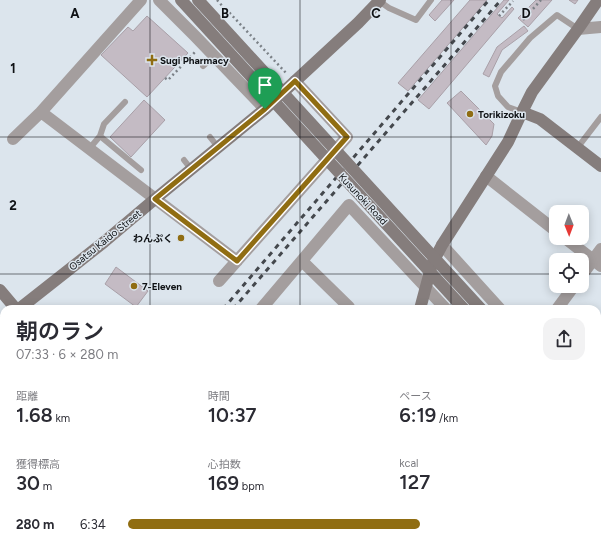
<!DOCTYPE html>
<html lang="ja">
<head>
<meta charset="utf-8">
<style>
	:root { --surface:#fff; --page:#f2f2f3; --text:#2b2b33; --muted:#7c7c81; --accent:#906d12 }
	body { margin:0; font-family:Figtree,"Noto Sans JP",sans-serif; background:var(--page); color:var(--text); height:100vh; display:flex; flex-direction:column; font-size:15px; white-space:nowrap }
	* { box-sizing:border-box; margin:0 }
	p { font-size:13px; color:var(--muted) }
	.icon { flex:none; width:22px; height:22px; fill:none; stroke:currentColor; stroke-width:2; stroke-linecap:round; stroke-linejoin:round }
	.map { position:relative; flex:1; overflow:hidden }
	.details { position:absolute; left:0px; top:305px; width:601px; height:242px; display:flex; flex-direction:column; background:var(--surface); border-radius:12px 12px 0 0; box-shadow:0 2px 10px #0003 }
	.details>* { flex:none }
	.needle { width:26px; rotate:179deg }
	.controls { position:absolute; left:549px; top:205px; display:grid; gap:8px }
	.controls a { display:grid; place-items:center; width:40px; height:40px; border-radius:8px; background:var(--surface); box-shadow:0 2px 10px #0003; font-size:20px }
	.pin { position:absolute; display:grid; place-items:center; width:34px; height:34px; color:#fff; margin:-41px -17px; border-radius:50% 50% 50% 0; rotate:-45deg; box-shadow:0 0 4px #0007 }
	.pin .icon { rotate:45deg }
	.round { display:grid; place-items:center; flex:none; width:42px; height:42px; border-radius:12px; background:var(--page) }
	.overview { display:flex; align-items:center; justify-content:space-between; height:68px; padding:0 16px }
	h1 { font-size:22px; font-weight:600; line-height:30px }
	.metrics { display:grid; grid-template-columns:repeat(3,1fr); gap:6px; height:68px; padding:4px 16px }
	.metrics div { display:grid; align-content:center }
	.metrics b { font-size:20px; font-weight:600 }
	.metrics small { font-size:11px; font-weight:400 }
	.metrics p { font-size:11px }
	ul { padding:0 16px; list-style:none; font-size:13px }
	li { display:grid; grid-template-columns:64px 48px 1fr; align-items:center; height:30px }
	li i { height:10px; border-radius:5px; background:var(--accent) }
	.map>svg:first-child { display:block }
</style>
</head>
<body>
<div class="map">
<svg width="601" height="547" viewBox="0 0 601 547">
	<rect width="100%" height="100%" fill="#dce5ed"/>
	<path fill="#c4bbc4" stroke="#a9a0a8" d="M442,0H454L435,21L429,15Z
		M470,0H487L408,91L398,83Z
		M504,0H509L497,14L502,18L512,7L514,9L429,109L418,100Z
		M536,0H552L528,27L518,18Z
		M569,0H578L575,4Z
		M147,16L188,53L147,97L101,55L128,27L133,31Z
		M524,26L528,31L502,50L489,77L483,74L497,47Z
		M461,91L494,124L492,136L486,145L447,103Z
		M144,100L165,120L131,157L110,137Z
		M116,267L148,291L136,307L105,284Z"/>
	<g fill="none" stroke-linecap="round" stroke-linejoin="round">
		<path stroke="#7b8187" stroke-width="2.5" stroke-dasharray="2 3" stroke-linecap="butt" d="M217,0L225,9
			M226,9L287,74
			M499,16L513,1
			M523,20L541,0
			M165,78L168,80L195,52"/>
		<path stroke="#a49e9e" stroke-width="6" d="M379,1L389,8L416,20L431,0
			M203,66L214,56
			M522,112L508,107L498,96L495,86L501,72L530,38L557,15L578,29
			M100,136L141,170
			M210,137L218,147
			M578,147L601,117
			M89,149L100,136L104,124L125,102
			M184,160L191,169
			M162,543L167,547"/>
		<path stroke="#a49e9e" stroke-width="12" d="M141,0L41,112L237,261
			M159,0L195,36L265,109
			M578,29L601,27
			M13,139L41,112
			M486,176L556,231
			M565,238L601,266
			M442,245L500,309
			M302,261L349,307
			M582,275L601,249
			M219,281L347,137L295,81
			M261,309L349,205L446,309
			M557,309L574,286
			M597,364L601,359
			M597,414L601,418
			M597,471L601,475
			M314,543L320,547
			M442,543L447,547
			M568,543L572,547
			M185,547L188,543
			M544,547L548,543"/>
		<path stroke="#857d7c" stroke-width="12" d="M522,112L540,119L601,166
			M0,290L16,309
			M19,309L104,242L155,199L265,109L358,23L380,0
			M420,309L432,264L442,245L508,142L522,112L532,92L578,29L598,0
			M0,324L4,321
			M597,433L601,438
			M597,453L601,457
			M394,547L395,543"/>
		<path stroke="#44484d" stroke-width="3" stroke-dasharray="5 5" stroke-linecap="butt" d="M223,309L489,0
			M233,309L501,0
			M17,547L21,543
			M27,547L31,543"/>
		<path stroke="#857d7c" stroke-width="12" d="M181,0L464,309
			M198,0L481,309"/>
	</g>
	<g fill="none" stroke-linecap="round" stroke-linejoin="round">
		<defs>
			<path id="route" d="M295,81L347,137L237,261L155,199L265,109Z"/>
		</defs>
		<use href="#route" stroke="#fff" stroke-width="8"/>
		<use href="#route" stroke="#906d12" stroke-width="5"/>
	</g>
	<path fill="none" stroke="#0e1114" stroke-width="1" stroke-opacity="0.55" d="M150,0V309M300,0V309M451,0V309M0,137H601M0,274H556M582,274H601M0,410H4M597,410H601M150,543V547M300,543V547M451,543V547"/>
	<g fill="#906d12" stroke="#dce5ed" stroke-width="1.5">
		<path d="M150 54h4v4h4v4h-4v4h-4v-4h-4v-4h4z"/>
		<circle cx="470" cy="114" r="4"/>
		<circle cx="181" cy="238" r="4"/>
		<circle cx="134" cy="286" r="4"/>
	</g>
	<g text-anchor="middle" dominant-baseline="central" stroke-width="3" stroke-linejoin="round" paint-order="stroke">
		<g font-size="10" font-weight="bold" fill="#0e1114" stroke="#dce5ed" text-anchor="start">
			<text x="160" y="60">Sugi Pharmacy</text>
			<text x="478" y="114">Torikizoku</text>
			<text x="173" y="238" text-anchor="end">わんぷく</text>
			<text x="142" y="286">7-Eleven</text>
		</g>
		<g font-size="10" fill="#0e1114" stroke="#dce5ed">
			<text transform="translate(363 199) rotate(47)">Kusunoki Road</text>
			<text transform="translate(105 240) rotate(-39)">Osatsu Kaido Street</text>
		</g>
	</g>
	<g font-size="13" text-anchor="middle" font-weight="bold" fill="#0e1114" stroke="#dce5ed" stroke-width="3" stroke-linejoin="round" paint-order="stroke">
		<text x="75" y="18">A</text>
		<text x="225" y="18">B</text>
		<text x="376" y="18">C</text>
		<text x="526" y="18">D</text>
		<text x="13" y="73">1</text>
		<text x="13" y="210">2</text>
	</g>
</svg>
<div class="controls">
<a><svg class="needle" viewBox="-14 -14 28 28"><path d="M0-13l5 13h-10z" fill="#e53935"/><path d="M0 13l5-13h-10z" fill="#7c7c81"/></svg></a>
<a><svg class="icon" aria-label="locate" viewBox="0 0 24 24"><circle cx="12" cy="12" r="6"/><path d="M12 2v4M12 18v4M2 12h4M18 12h4"/></svg></a>
</div>
<div class="pin" style="left:265px;top:109px;background:#1e9e55"><svg class="icon" aria-label="arrive" viewBox="0 0 24 24"><path d="M6 21V4h12l-3 4 3 4H6"/></svg></div>
<section class="details">
<div class="overview"><div><h1>朝のラン</h1><p>07:33 · 6 × 280 m</p></div><a class="round"><svg class="icon" aria-label="share" viewBox="0 0 24 24"><path d="M12 15V3M7 8l5-5 5 5M5 13v7h14v-7"/></svg></a></div>
<div class="metrics">
<div><p>距離</p><b>1.68<small> km</small></b></div>
<div><p>時間</p><b>10:37</b></div>
<div><p>ペース</p><b>6:19<small> /km</small></b></div>
</div>
<div class="metrics">
<div><p>獲得標高</p><b>30<small> m</small></b></div>
<div><p>心拍数</p><b>169<small> bpm</small></b></div>
<div><p>kcal</p><b>127</b></div>
</div>
<ul>
<li><b>280 m</b>6:34<i style="width:64%"></i></li>
</ul>
</section>
</div>
</body>
</html>
